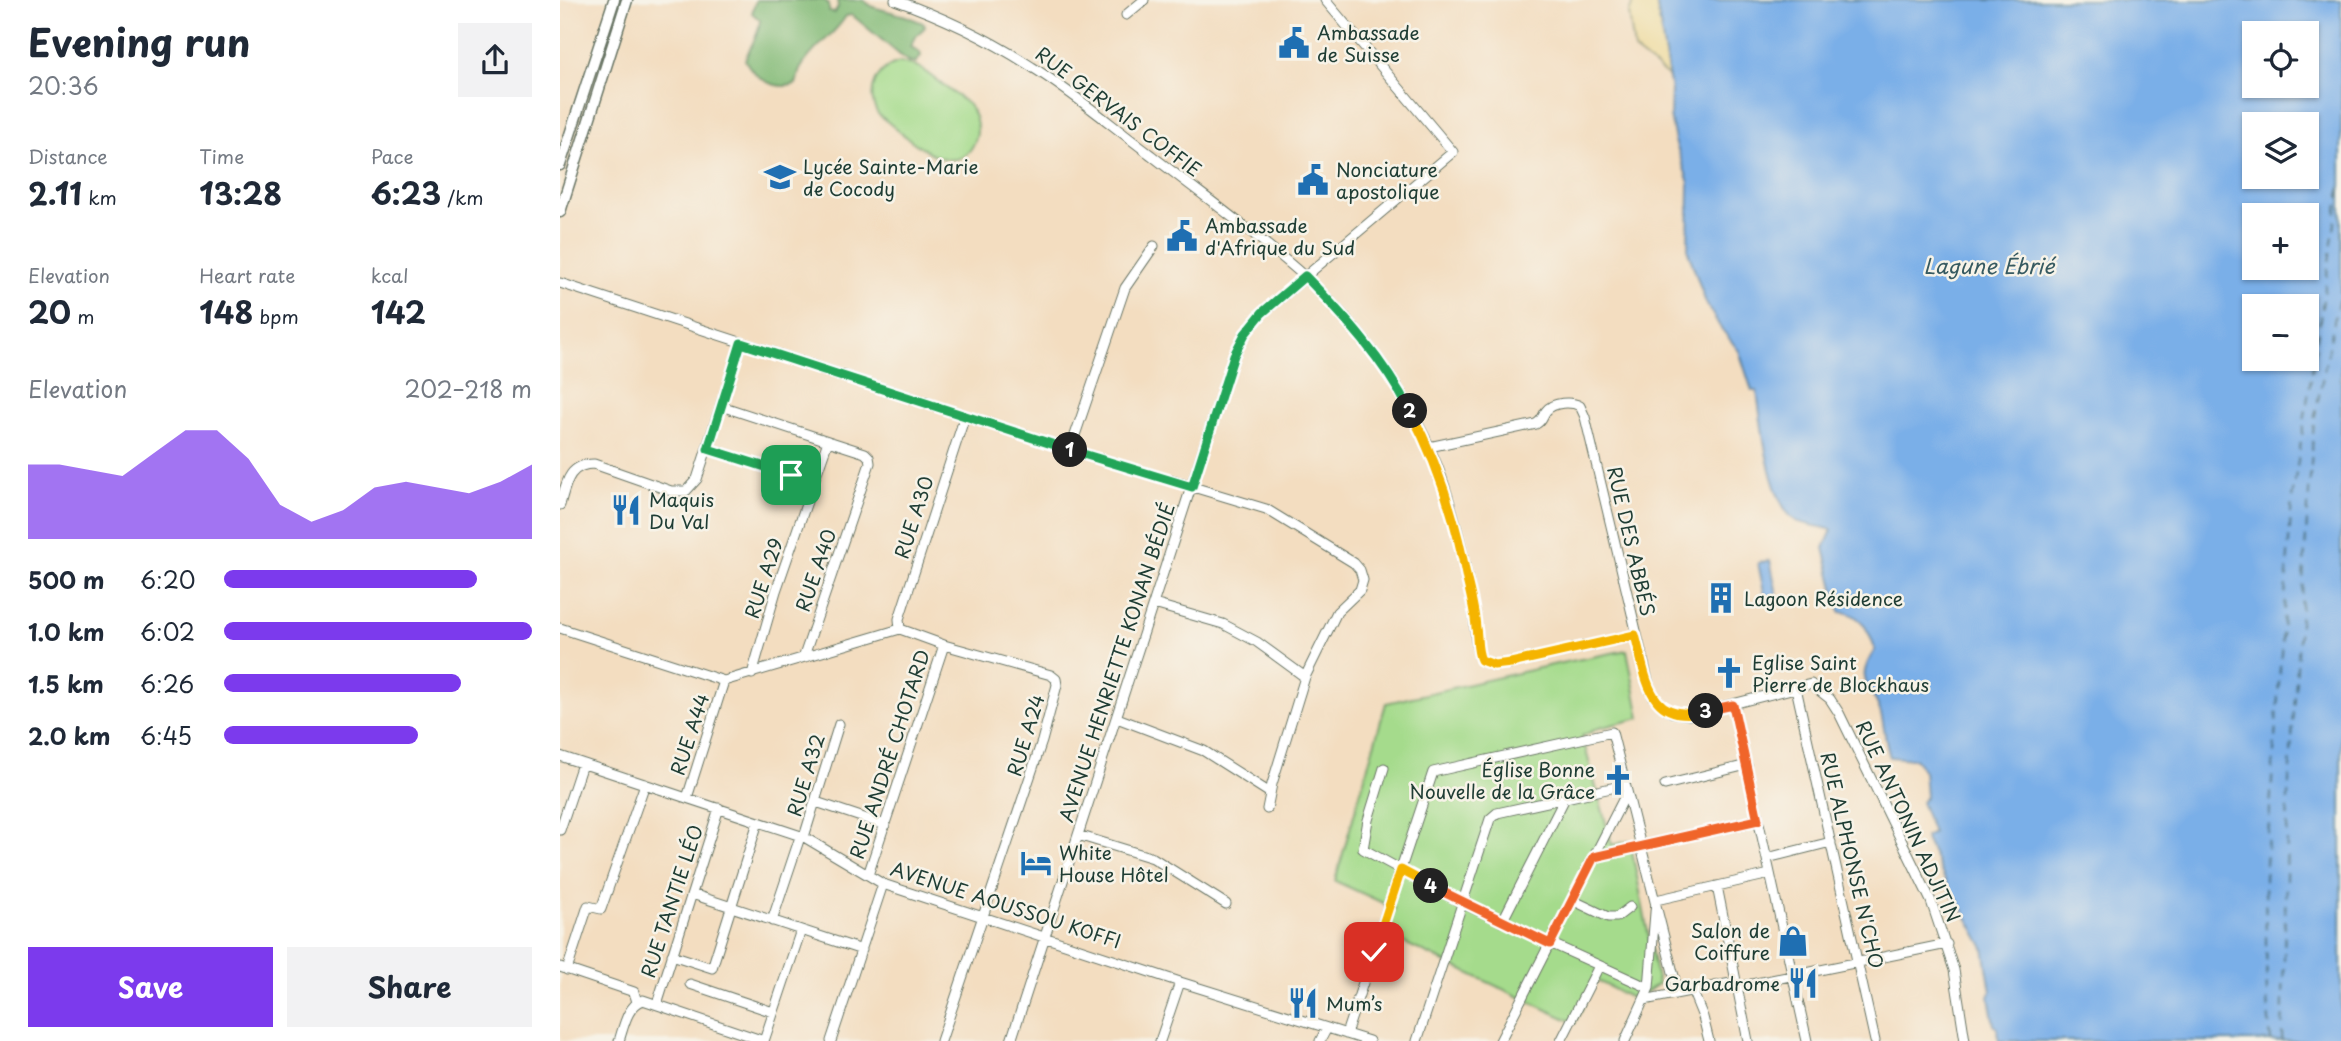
<!DOCTYPE html>
<html lang="en">
<head>
<meta charset="utf-8">
<style>
	:root { --surface:#fff; --page:#f2f2f3; --text:#1f2937; --muted:#747a83; --accent:#7c3aed }
	body { margin:0; font-family:"Playpen Sans",sans-serif; background:var(--page); color:var(--text); height:100vh; display:flex; flex-direction:column; font-size:26px; white-space:nowrap }
	* { box-sizing:border-box; margin:0 }
	p { font-size:23px; color:var(--muted) }
	.icon { flex:none; width:38px; height:38px; fill:none; stroke:currentColor; stroke-width:2; stroke-linecap:round; stroke-linejoin:round }
	.map { position:relative; flex:1; overflow:hidden }
	.drawer { display:flex; flex-direction:column; background:var(--surface); width:560px }
	.drawer>* { flex:none }
	.fabs { position:absolute; left:1682px; top:21px; display:grid; gap:14px }
	.fabs a { display:grid; place-items:center; width:77px; height:77px; border-radius:0px; background:var(--surface); box-shadow:0 2px 5px #0004; font-size:35px }
	.pin { position:absolute; display:grid; place-items:center; width:60px; height:60px; color:#fff; margin:-30px; border-radius:14px; box-shadow:0 4px 10px #0006 }
	.km { position:absolute; width:35px; height:35px; margin:-18px; border-radius:50%; background:#222; color:#fff; font-size:19px; line-height:35px; text-align:center }
	.round { display:grid; place-items:center; flex:none; width:74px; height:74px; border-radius:0px; background:var(--page) }
	.headline { display:flex; align-items:center; justify-content:space-between; height:119px; padding:0 28px }
	h1 { font-size:38px; font-weight:700; line-height:52px }
	.stats { display:grid; grid-template-columns:repeat(3,1fr); gap:10px; height:119px; padding:7px 28px }
	.stats div { display:grid; align-content:center }
	.stats b { font-size:30px; font-weight:700 }
	.stats small { font-size:19px; font-weight:400 }
	.stats p { font-size:19px }
	.chart { height:196px; padding:14px 28px }
	.chart p { display:flex; justify-content:space-between }
	.chart svg { width:100%; height:126px; margin-top:7px; fill:var(--accent); opacity:.7 }
	.cta { display:flex; gap:14px; margin-top:auto; padding:14px 28px }
	.cta a { flex:1; height:80px; border-radius:0px; background:var(--accent); color:#fff; font-size:28px; font-weight:700; line-height:80px; text-align:center }
	.cta a+a { background:var(--page); color:var(--text) }
	ul { padding:0 28px; list-style:none; font-size:23px }
	li { display:grid; grid-template-columns:112px 84px 1fr; align-items:center; height:52px }
	li i { height:18px; border-radius:9px; background:var(--accent) }
	main { display:flex; flex:1; min-height:0 }
	.map>svg:first-child { display:block }
</style>
</head>
<body>
<main>
<section class="drawer">
<div class="headline"><div><h1>Evening run</h1><p>20:36</p></div><a class="round"><svg class="icon" aria-label="share" viewBox="0 0 24 24"><path d="M12 15V3M7 8l5-5 5 5M5 13v7h14v-7"/></svg></a></div>
<div class="stats">
<div><p>Distance</p><b>2.11<small> km</small></b></div>
<div><p>Time</p><b>13:28</b></div>
<div><p>Pace</p><b>6:23<small> /km</small></b></div>
</div>
<div class="stats">
<div><p>Elevation</p><b>20<small> m</small></b></div>
<div><p>Heart rate</p><b>148<small> bpm</small></b></div>
<div><p>kcal</p><b>142</b></div>
</div>
<div class="chart"><p><span>Elevation</span>202–218 m</p>
<svg viewBox="0 0 160 44" preserveAspectRatio="none"><path d="M0 44V18L10 18L20 20L30 22L40 14L50 6L60 6L70 16L80 32L90 38L100 34L110 26L120 24L130 26L140 28L150 24L160 18V44z"/></svg>
</div>
<ul>
<li><b>500 m</b>6:20<i style="width:82%"></i></li>
<li><b>1.0 km</b>6:02<i style="width:100%"></i></li>
<li><b>1.5 km</b>6:26<i style="width:77%"></i></li>
<li><b>2.0 km</b>6:45<i style="width:63%"></i></li>
</ul>
<div class="cta"><a>Save</a><a>Share</a></div>
</section>
<div class="map">
<svg width="1781" height="1041" viewBox="0 0 1781 1041">
	<rect width="100%" height="100%" fill="#f7f3e8"/>
	<filter id="ink" filterUnits="userSpaceOnUse"><feTurbulence type="fractalNoise" baseFrequency=".0143" numOctaves="2"/><feDisplacementMap in="SourceGraphic" scale="14" xChannelSelector="R" yChannelSelector="G"/><feConvolveMatrix kernelMatrix="1 2 1 2 8 2 1 2 1" color-interpolation-filters="sRGB"/></filter>
	<filter id="wash" filterUnits="userSpaceOnUse"><feTurbulence type="fractalNoise" baseFrequency=".00686" numOctaves="4" result="noise"/><feDisplacementMap in="SourceGraphic" scale="28" xChannelSelector="R" yChannelSelector="G"/><feGaussianBlur stdDeviation="1.57" result="paint"/><feColorMatrix in="noise" values="0 0 0 0 0 0 0 0 0 0 0 0 0 0 0 0 0 1.4 0 .05"/><feComposite in="paint" operator="in"/></filter>
	<g filter="url(#wash)">
		<rect width="100%" height="100%" fill="#f3ddc0"/>
		<path fill="#a5db8c" stroke="#628c60" stroke-width="2" d="M340,62L359,67L409,105C416,116 420,128 415,141C396,189 339,130 318,114C305,93 316,68 340,62Z
			M1067,650L1080,718L1039,728L1022,736L1052,845L1070,841L1098,984L1075,1000L1036,980L1015,1023L825,934L834,908L775,881L826,703L1001,663Z"/>
		<path fill="#84bb78" stroke="#527c56" stroke-width="2" d="M196,0H264L269,4V12L275,13L278,7L277,0H303L313,7L346,16L363,23L365,27L354,38L351,47L360,52L361,56L355,63L346,60L292,15L286,16C274,36 252,48 241,68C238,72 238,79 236,84C214,91 195,78 185,60C190,46 199,36 200,20L192,13Z"/>
		<path fill="#eeda9e" stroke="#868c69" stroke-width="2" d="M1074,0H1096L1109,77L1074,50L1069,13Z"/>
		<path fill="#7aafe8" stroke="#4c768e" stroke-width="2" fill-rule="evenodd" d="M1096,0H1781V1041H1440L1437,1028L1434,1025L1429,997L1431,992L1424,948L1397,899L1393,897L1365,837L1373,833L1361,802L1366,797L1364,771L1355,759L1330,757C1325,743 1325,729 1321,714C1313,685 1292,683 1315,650C1310,632 1301,612 1280,612L1264,548L1272,530C1262,526 1242,525 1235,520C1209,502 1201,422 1197,391H1192L1179,351L1160,327L1146,303L1128,251L1129,183L1115,141L1110,116L1111,91ZM1746,33V86H1694V33ZM1746,124V177H1694V124ZM1694,215H1746V268H1694ZM1694,306H1746V359H1694Z
			M1210,560L1217,594L1205,597L1198,563Z"/>
		<g fill="none" stroke-linecap="round" stroke-linejoin="round">
			<path stroke="#365a61" stroke-width="2" stroke-dasharray="9 7" stroke-linecap="butt" d="M1711,1041L1707,1000L1705,879L1732,499L1781,185
				M1722,1041L1728,797L1754,420L1781,287"/>
		</g>
	</g>
	<g filter="url(#ink)">
		<g fill="none" stroke-linecap="round" stroke-linejoin="round">
			<defs>
				<path id="minor" d="M335,0C383,17 429,39 472,67C514,93 552,126 591,155C642,195 696,233 744,276C800,326 849,395 877,465C895,511 904,560 913,608C916,625 914,645 921,660L934,665L951,663L1075,635
					M566,15L584,0
					M0,283L510,450L706,509L794,563L800,570L803,580L800,590L777,612L745,677L712,784L707,809
					M161,406L268,441L216,591L192,674
					M869,447L976,424C983,420 982,416 986,411C993,402 1011,401 1020,406L1025,417L1089,685L1093,696L1102,706L1111,712L1129,715L1251,684L1270,699L1279,713L1371,901L1394,970L1405,1041
					M148,449L231,475
					M510,450L565,288L594,246
					M0,505C6,484 8,464 34,464L111,491H126L137,479L181,343
					M594,604L663,624L697,642L745,677
					M0,628L164,681
					M340,629L384,645L491,675L496,679L497,685L482,741L381,1041
					M340,629L339,619L405,416
					M244,656L310,463L309,457L305,453L268,441
					M164,681L340,629
					M1236,688L1315,1041
					M1173,705L1247,1041
					M557,718L644,751L710,793
					M0,756L244,837L323,884L620,982L809,1041
					M824,768L808,820L803,849L902,903L1089,988
					M1105,785L1187,765
					M127,798L164,681
					M256,802L325,825
					M0,830L22,764
					M518,835L593,858L666,904
					M244,837L279,724
					M1034,857L1198,820
					M1207,858L1271,842
					M308,875L384,645
					M1157,886L1188,1041
					M132,894L302,950
					M1012,900L1048,917H1057L1070,907
					M212,921L240,837
					M942,922L1005,798
					M112,955L152,968L198,822
					M0,967L74,992L77,1002
					M7,970L28,906L41,909L85,784
					M130,984L213,1012
					M1177,987L1387,944
					M1132,990L1143,1017L1149,1041
					M1084,1000L1176,982
					M97,1004L159,808
					M786,1034L873,772L1052,732L1118,992
					M59,1041C64,1026 67,1006 83,1000L204,1041
					M204,1041L241,930
					M271,1041L323,884
					M451,1041L674,355L685,334L702,313L893,152L765,0
					M600,1041L620,982
					M760,1041L767,1028
					M857,1041L930,819L937,813L1065,785
					M940,1041L1067,792
					M1001,1041L1039,966
					M1065,1041L1089,988L1096,900L1210,874"/>
				<path id="major" d="M0,165L54,0
					M0,212L67,0"/>
			</defs>
			<use href="#minor" stroke="#697565" stroke-width="11"/>
			<use href="#major" stroke="#697565" stroke-width="13"/>
			<use href="#minor" stroke="#fff" stroke-width="9"/>
			<use href="#major" stroke="#fff" stroke-width="10"/>
		</g>
	</g>
	<g fill="none" stroke-linecap="round" stroke-linejoin="round" filter="url(#ink)">
		<defs>
			<path id="split-1" d="M231,475L148,449L181,343L510,450"/>
			<path id="split-2" d="M510,450L632,487L674,355L685,334L702,313L745,276C785,317 824,360 850,411"/>
			<path id="split-3" d="M850,411C879,465 896,520 907,580C911,596 915,612 916,628C918,639 916,649 921,660L934,665L951,663L1075,635C1087,678 1087,725 1146,711"/>
			<path id="split-4" d="M871,886L990,944L1034,857L1198,820L1173,705L1146,711"/>
			<path id="split-5" d="M814,952L841,870L871,886"/>
		</defs>
		<use href="#split-1" stroke="#fff" stroke-width="14"/>
		<use href="#split-2" stroke="#fff" stroke-width="14"/>
		<use href="#split-3" stroke="#fff" stroke-width="14"/>
		<use href="#split-4" stroke="#fff" stroke-width="14"/>
		<use href="#split-5" stroke="#fff" stroke-width="14"/>
		<use href="#split-1" stroke="#22a559" stroke-width="9"/>
		<use href="#split-2" stroke="#22a559" stroke-width="9"/>
		<use href="#split-3" stroke="#f5b400" stroke-width="9"/>
		<use href="#split-4" stroke="#f0652b" stroke-width="9"/>
		<use href="#split-5" stroke="#f5b400" stroke-width="9"/>
	</g>
	<defs>
		<symbol id="civic-bare" viewBox="-9 -9 18 18"><path d="M-.6-6.5H3V-4.5H.6V-3L4-1V1h2V6H-6V1h2V-1L-.6-3ZM-1.2 2.5V6h2.4V2.5Z" fill="#1f6fb2" stroke="#f7f3e8" stroke-width="2.5" paint-order="stroke"/></symbol>
		<symbol id="school-bare" viewBox="-9 -9 18 18"><path d="M0-5L7-2L0 1L-7-2ZM-4 1L0 2.5L4 1V4Q0 6-4 4Z" fill="#1f6fb2" stroke="#f7f3e8" stroke-width="2.5" paint-order="stroke"/></symbol>
		<symbol id="restaurant-bare" viewBox="-9 -9 18 18"><path d="M-5-6h1v4h1v-4h1v4h1v-4h1v5L-1.5 .5V6h-2V.5L-5-1ZM5-6V6H3V1.5H1.5Q1.5-4 5-6Z" fill="#1f6fb2" stroke="#f7f3e8" stroke-width="2.5" paint-order="stroke"/></symbol>
		<symbol id="building-bare" viewBox="-9 -9 18 18"><path d="M-4-6H4V6H1V3H-1V6H-4ZM-2.5-4.3h1.7v1.8h-1.7ZM.8-4.3h1.7v1.8H.8ZM-2.5-1h1.7V.8h-1.7ZM.8-1h1.7V.8H.8Z" fill="#1f6fb2" stroke="#f7f3e8" stroke-width="2.5" paint-order="stroke"/></symbol>
		<symbol id="church-bare" viewBox="-9 -9 18 18"><path d="M-1.2-6h2.4v3.5h3.3v2.4h-3.3V6h-2.4V-.1h-3.3v-2.4h3.3Z" fill="#1f6fb2" stroke="#f7f3e8" stroke-width="2.5" paint-order="stroke"/></symbol>
		<symbol id="hotel-bare" viewBox="-9 -9 18 18"><path d="M-6-4.5h1.5V1H6V5H4.5V3h-9V5H-6ZM-4 0a1.8 1.8 0 1 1 3.6 0ZM.5 0V-2.5h3Q6-2.5 6 0Z" fill="#1f6fb2" stroke="#f7f3e8" stroke-width="2.5" paint-order="stroke"/></symbol>
		<symbol id="shop-bare" viewBox="-9 -9 18 18"><path d="M-5-2.5h2.3a2.7 3.5 0 0 1 5.4 0H5L5.5 6h-11ZM-1.5-2.5h3a1.5 2.3 0 0 0-3 0Z" fill="#1f6fb2" stroke="#f7f3e8" stroke-width="2.5" paint-order="stroke"/></symbol>
	</defs>
	<g fill-rule="evenodd">
		<use href="#civic-bare" x="712" y="21" width="44" height="44"/>
		<use href="#school-bare" x="198" y="155" width="44" height="44"/>
		<use href="#civic-bare" x="731" y="158" width="44" height="44"/>
		<use href="#civic-bare" x="600" y="214" width="44" height="44"/>
		<use href="#restaurant-bare" x="44" y="488" width="44" height="44"/>
		<use href="#building-bare" x="1139" y="576" width="44" height="44"/>
		<use href="#church-bare" x="1147" y="651" width="44" height="44"/>
		<use href="#church-bare" x="1036" y="758" width="44" height="44"/>
		<use href="#hotel-bare" x="454" y="841" width="44" height="44"/>
		<use href="#shop-bare" x="1211" y="919" width="44" height="44"/>
		<use href="#restaurant-bare" x="1221" y="961" width="44" height="44"/>
		<use href="#restaurant-bare" x="721" y="981" width="44" height="44"/>
	</g>
	<g text-anchor="middle" dominant-baseline="central" stroke-width="5" stroke-linejoin="round" paint-order="stroke">
		<g font-size="19" fill="#1f3d34" stroke="#f7f3e8" text-anchor="start">
			<text x="757" y="32">Ambassade<tspan x="757" dy="22">de Suisse</tspan></text>
			<text x="243" y="166">Lycée Sainte-Marie<tspan x="243" dy="22">de Cocody</tspan></text>
			<text x="776" y="169">Nonciature<tspan x="776" dy="22">apostolique</tspan></text>
			<text x="645" y="225">Ambassade<tspan x="645" dy="22">d'Afrique du Sud</tspan></text>
			<text x="89" y="499">Maquis<tspan x="89" dy="22">Du Val</tspan></text>
			<text x="1184" y="598">Lagoon Résidence</text>
			<text x="1192" y="662">Eglise Saint<tspan x="1192" dy="22">Pierre de Blockhaus</tspan></text>
			<text x="1035" y="769" text-anchor="end">Église Bonne<tspan x="1035" dy="22">Nouvelle de la Grâce</tspan></text>
			<text x="499" y="852">White<tspan x="499" dy="22">House Hôtel</tspan></text>
			<text x="1210" y="930" text-anchor="end">Salon de<tspan x="1210" dy="22">Coiffure</tspan></text>
			<text x="1220" y="983" text-anchor="end">Garbadrome</text>
			<text x="766" y="1003">Mum’s</text>
		</g>
		<g font-size="19" fill="#1f3d34" stroke="#f7f3e8">
			<text transform="translate(559 111) rotate(37)">RUE GERVAIS COFFIE</text>
			<text transform="translate(353 517) rotate(-72)">RUE A30</text>
			<text transform="translate(1072 541) rotate(77)">RUE DES ABBÉS</text>
			<text transform="translate(255 570) rotate(-71)">RUE A40</text>
			<text transform="translate(203 578) rotate(-72)">RUE A29</text>
			<text transform="translate(556 662) rotate(-72)">AVENUE HENRIETTE KONAN BÉDIÉ</text>
			<text transform="translate(129 734) rotate(-72)">RUE A44</text>
			<text transform="translate(465 735) rotate(-73)">RUE A24</text>
			<text transform="translate(329 754) rotate(-72)">RUE ANDRÉ CHOTARD</text>
			<text transform="translate(245 775) rotate(-73)">RUE A32</text>
			<text transform="translate(1349 821) rotate(65)">RUE ANTONIN ADJITIN</text>
			<text transform="translate(1293 860) rotate(77)">RUE ALPHONSE N'CHO</text>
			<text transform="translate(111 901) rotate(-72)">RUE TANTIE LÉO</text>
			<text transform="translate(446 904) rotate(18)">AVENUE AOUSSOU KOFFI</text>
		</g>
		<g font-size="21" font-style="italic" fill="#365a61" stroke="#f7f3e8">
			<text x="1429" y="265">Lagune Ébrié</text>
		</g>
	</g>
</svg>
<div class="fabs">
<a><svg class="icon" aria-label="locate" viewBox="0 0 24 24"><circle cx="12" cy="12" r="6"/><path d="M12 2v4M12 18v4M2 12h4M18 12h4"/></svg></a>
<a><svg class="icon" aria-label="layers" viewBox="0 0 24 24"><path d="M12 4l9 5-9 5-9-5zM3 14l9 5 9-5"/></svg></a>
<a>+</a>
<a>−</a>
</div>
<div class="pin" style="left:231px;top:475px;background:#1e9e55"><svg class="icon" aria-label="arrive" viewBox="0 0 24 24"><path d="M6 21V4h12l-3 4 3 4H6"/></svg></div>
<div class="pin" style="left:814px;top:952px;background:#d93025"><svg class="icon" aria-label="check" viewBox="0 0 24 24"><path d="M5 12l5 5 9-10"/></svg></div>
<b class="km" style="left:510px;top:450px">1</b>
<b class="km" style="left:850px;top:411px">2</b>
<b class="km" style="left:1146px;top:711px">3</b>
<b class="km" style="left:871px;top:886px">4</b>
</div>
</main>
</body>
</html>
